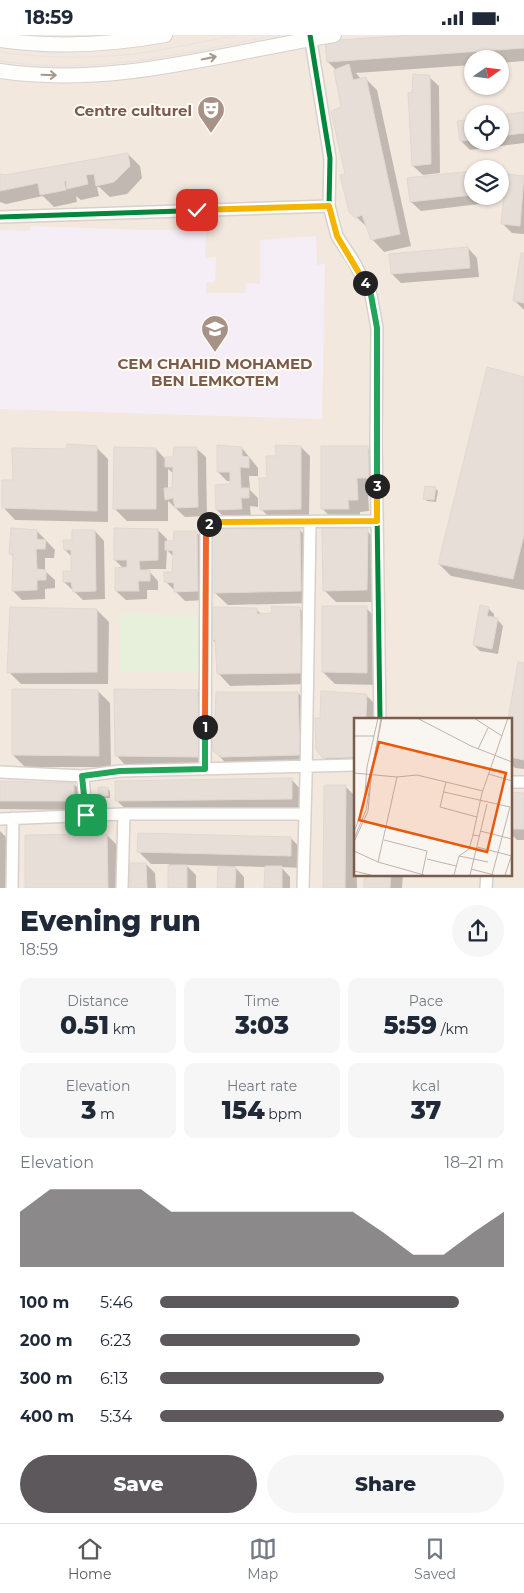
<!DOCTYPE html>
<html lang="en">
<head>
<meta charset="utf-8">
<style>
	:root { --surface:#fff; --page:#f6f6f7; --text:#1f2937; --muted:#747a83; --line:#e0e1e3; --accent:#5c585b }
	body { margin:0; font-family:Montserrat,sans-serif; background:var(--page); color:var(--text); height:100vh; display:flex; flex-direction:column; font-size:19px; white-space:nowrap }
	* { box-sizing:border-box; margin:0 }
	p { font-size:16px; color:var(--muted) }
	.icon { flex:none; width:28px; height:28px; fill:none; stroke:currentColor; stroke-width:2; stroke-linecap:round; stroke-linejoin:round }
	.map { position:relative; height:853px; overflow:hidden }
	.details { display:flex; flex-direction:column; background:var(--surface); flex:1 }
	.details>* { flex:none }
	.needle { width:32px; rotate:76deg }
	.controls { position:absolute; left:464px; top:15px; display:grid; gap:10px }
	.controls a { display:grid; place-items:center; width:45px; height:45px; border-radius:50%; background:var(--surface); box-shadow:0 1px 4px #0004; font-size:25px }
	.pin { position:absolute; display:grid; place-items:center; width:42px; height:42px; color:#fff; margin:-21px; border-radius:10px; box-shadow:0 2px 8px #0006 }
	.km { position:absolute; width:25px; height:25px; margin:-12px; border-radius:50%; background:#222; color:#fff; font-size:14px; line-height:25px; text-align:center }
	.round { display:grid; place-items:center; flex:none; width:52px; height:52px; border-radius:26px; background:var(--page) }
	.summary { display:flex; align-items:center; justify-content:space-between; height:85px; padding:0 20px }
	h1 { font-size:28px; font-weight:800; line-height:38px }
	.metrics { display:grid; grid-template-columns:repeat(3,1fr); gap:8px; height:85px; padding:5px 20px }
	.metrics div { display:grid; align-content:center; border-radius:10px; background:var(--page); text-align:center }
	.metrics b { font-size:25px; font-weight:800 }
	.metrics small { font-size:14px; font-weight:400 }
	.metrics p { font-size:14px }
	.chart { height:140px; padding:10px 20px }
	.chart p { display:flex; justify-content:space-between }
	.chart svg { width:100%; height:90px; margin-top:5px; fill:var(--accent); opacity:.7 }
	.button { display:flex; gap:10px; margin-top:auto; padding:10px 20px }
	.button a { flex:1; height:58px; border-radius:30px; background:var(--accent); color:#fff; font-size:20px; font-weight:800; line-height:58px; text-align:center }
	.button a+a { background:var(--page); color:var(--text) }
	ul { padding:0 20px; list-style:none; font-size:16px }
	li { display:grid; grid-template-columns:80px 60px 1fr; align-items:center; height:38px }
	li i { height:12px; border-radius:6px; background:var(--accent) }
	.status { display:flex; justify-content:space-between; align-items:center; height:35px; padding:0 25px; background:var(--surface); direction:ltr }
	.status svg { height:14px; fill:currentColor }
	.tab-bar { display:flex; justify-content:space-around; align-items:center; height:70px; border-top:1px solid var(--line); background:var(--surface); font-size:14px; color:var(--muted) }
	.tab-bar a { display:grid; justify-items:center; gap:2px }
	.tab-bar .selected { color:var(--accent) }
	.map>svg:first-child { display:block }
</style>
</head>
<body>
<div class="status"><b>18:59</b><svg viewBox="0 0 49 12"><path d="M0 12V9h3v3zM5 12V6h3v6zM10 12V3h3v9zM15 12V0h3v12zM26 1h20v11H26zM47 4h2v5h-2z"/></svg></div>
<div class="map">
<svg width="524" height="853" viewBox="0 0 524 853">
	<rect width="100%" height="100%" fill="#f9f5f0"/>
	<path fill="#f2e8de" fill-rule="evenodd" d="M0,0H524V853H0ZM472,24H500V51H472ZM472,79H500V106H472ZM472,134H500V161H472ZM355,684H510V839H355Z"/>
	<path fill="#f6eef6" d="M31,191L138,195H206L205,223L216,222L215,247H206V258H245L246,248L260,249V205L316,201L317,230L325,229L322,384L0,374V195L30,196Z"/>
	<path fill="#e7f0db" d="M120,578L198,581V636L120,637Z"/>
	<path fill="#0003" fill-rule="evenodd" d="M429,0H524V26L500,28V24H472V30L356,38L361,44L365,43L377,55L411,211L384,217L372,204L369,194L350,176L342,73L336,35L328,27Z
		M429,42L439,51L440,138L423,140L413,131V58Z
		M524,78V108L470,115L461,106L459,87L472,85V106H500V81Z
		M128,119L140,131L142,143L127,159L110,162L99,152H97L99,161L81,165L76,161L77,167L54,172L43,161L6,169L0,167V140L5,141Z
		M472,137V161H495L496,167L421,176L411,167L409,144Z
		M508,141L524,142V199L512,198L503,189Z
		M468,213L477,223L479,242L401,248L392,239Z
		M524,220V275L515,266Z
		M524,343V555L451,541L439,529Z
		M96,412L108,424V487L15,485L3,472L14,446L68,416Z
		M301,412L310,421L309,482L270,483L261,474L268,444L277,422Z
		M367,412L379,425L381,455H368L369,476L360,477V485L334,486L322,473Z
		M196,413L206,422L207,481L185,482L168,466V486H127L115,474L156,414L166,425ZM168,434L174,439V454H168Z
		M242,413L258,433V441H249L250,455L258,463V472L250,471L251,483L226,484L217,475L232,450V446H227L218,437Z
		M435,453L438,456L436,467L427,466L424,463Z
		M158,495L167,504V507H174L196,497L206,506L207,565L185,566L166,547L174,538V522L167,515L166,534H147L158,546V555H147V564L126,565L116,556L124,534L115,525Z
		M300,495L312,508V568L228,570L215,558Z
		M37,496L55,515L54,523H45V536L55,545V553L45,554V564L22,565L13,556L14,522L11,519Z
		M95,496L104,506L105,564L83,565L64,547L72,537V522L65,515L73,506Z
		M367,496L379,508V567H336L324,555Z
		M366,573L378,585L379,650L335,649L323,637Z
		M488,573L494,579V584H497L503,591L498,619L480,616L474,610Z
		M256,574L262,580L300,574L312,586V649L230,651L218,638L216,609L213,605Z
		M97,575L109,587L108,649H21L9,637Z
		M519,629L524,630V734L515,733L510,728L509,684Z
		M98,656L110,668L111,732H25L13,720Z
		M198,657L210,669V684L298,658L310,670L312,731L226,728L214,716L212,687H210L211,734L128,733L116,720Z
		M366,660L378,672V684H355V734L336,735L324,722L322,684Z
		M291,744L303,757V775L129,777L116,765Z
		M0,747L74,749L83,758V775L0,774Z
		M326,751H345L355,761L357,853H325Z
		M107,753L110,756V763H103L100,761Z
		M510,758L524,759V805H517L510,798Z
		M0,796L11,807L10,853H0Z
		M107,800L119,812V853H26V801Z
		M291,803L303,816V833L281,832L290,842V853H266V832L234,831L244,842V853H219V831L186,830L196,840V853H169V829H151L139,817Z
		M146,829L155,838L156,853H131L130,830Z
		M366,839H403L402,853H365Z"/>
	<path fill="#e6ded7" stroke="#e2d8d2" d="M412,0H524V13L327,27L325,6Z
		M349,29L353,45L366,42L400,199L371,205L362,180L355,183L349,177L340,140L345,139L331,76L341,72L334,35Z
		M413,39L430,40L431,129L412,131L408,58L412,57Z
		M524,77V98L500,101V80Z
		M472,84V105L460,106L457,86Z
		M128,118L130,131L114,147L96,151L94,139L86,140L88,149L67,154L66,146H64L66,155L40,160L38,148L0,156V139L5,140Z
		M472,136V160L410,167L407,143Z
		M506,139L524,141L520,191L501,189Z
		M468,212L470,233L391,239L389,219Z
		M521,218H524V268L513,266Z
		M487,332L524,342V500L513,544L438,529Z
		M67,409L97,411V476L2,473V445H13L12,413L67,414Z
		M217,410L242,412V421L249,422V433L240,432L241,453H249V463H241L242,474L216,475L215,450L230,449V437H217Z
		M275,410L301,411V474L260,475L259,443H267L266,421H276Z
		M321,411H368L369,443H357L358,465H348L349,474H321Z
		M114,412L156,413V474H113Z
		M174,412H197L198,472L175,473L173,463L165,465L164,453H172L173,432H165V422H173Z
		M425,451L436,452L434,465L423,464Z
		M11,493L37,495V504L46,505L45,514H36L37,534L46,535V545H37V555L12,556L13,519H9Z
		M114,493L158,494V525L139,526L140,535H150V546H138L139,556H115V533L127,532V525H114Z
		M322,493L368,494L367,555L323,556Z
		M214,494H300L301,556L214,558Z
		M72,495H95L96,556L73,557L71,547H63V536H71V515H64L63,505H72Z
		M174,496H197L198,556L174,557V548L164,547V537H172L173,516L165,515V506H173Z
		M480,570L489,572L487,581L498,583L492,614L473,610Z
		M271,571L300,572L301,638L217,639L215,605H212V572L257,573V579L272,578Z
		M322,571H367V638L322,637Z
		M10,572L97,574V637L7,638Z
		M518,627L524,628V725L510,722V684H508Z
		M12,654L98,655L99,721L12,720Z
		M114,654L198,655L199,722L115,721Z
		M321,656L367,659L366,684H355V722L323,723L316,715L315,683H320Z
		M216,657H298L300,720L221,722L213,716L211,683L215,682Z
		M292,743V764L115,766V746Z
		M0,746L74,748V766H0Z
		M324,750H346L345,853H323Z
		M98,752H108V761H99Z
		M510,757L524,758V794H510Z
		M138,798L291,802V821L137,817Z
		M107,799L108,853H25V800Z
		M129,828H146L147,853H130Z
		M168,830H187V853H168Z
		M218,831L236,832L235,853H217Z
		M265,831H282V853H264Z
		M364,839H391L390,853H364Z"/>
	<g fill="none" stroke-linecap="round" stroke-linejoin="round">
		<defs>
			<path id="minor" d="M329,171L337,201L354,227L371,260L377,293L376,407L380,684
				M0,182L329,171L330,123L310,0
				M205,734L206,495L208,490L217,487L377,486
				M0,737L83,741L86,780
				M83,741L120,736L355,730
				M510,747H524
				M0,784L124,779H305
				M12,853L13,783
				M122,853L124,779
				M303,853L306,744L310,487
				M486,853L487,839"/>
			<path id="tertiary" d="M0,5C56,13 110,10 165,0
				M0,36C113,53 223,18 334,0"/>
		</defs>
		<use href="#minor" stroke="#d7d1cb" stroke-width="14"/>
		<use href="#tertiary" stroke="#d7d1cb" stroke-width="16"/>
		<use href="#minor" stroke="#fefefd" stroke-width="11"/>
		<use href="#tertiary" stroke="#fefefd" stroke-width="14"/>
		<path stroke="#e6e3e7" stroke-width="1" d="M0,17C44,23 89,24 133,19C167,15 201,7 235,0
			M0,26C94,41 185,18 276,0"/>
		<defs>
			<path id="cycleway" d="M329,171L337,201L354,227L371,260L377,293L376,407L380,684
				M0,182L329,171L330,123L310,0
				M205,734L206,495L208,490L217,487L377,486"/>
		</defs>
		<use href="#cycleway" stroke="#fffaf3" stroke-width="8"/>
		<use href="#cycleway" stroke="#00873e" stroke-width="5"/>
	</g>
	<defs><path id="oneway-shaft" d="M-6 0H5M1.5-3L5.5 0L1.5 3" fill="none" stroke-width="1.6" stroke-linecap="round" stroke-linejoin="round" transform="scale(1.25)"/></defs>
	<g stroke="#a8958b">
		<use href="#oneway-shaft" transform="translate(209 23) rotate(-11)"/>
		<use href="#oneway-shaft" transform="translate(49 40) rotate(2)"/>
	</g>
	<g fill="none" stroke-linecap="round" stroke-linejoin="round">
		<defs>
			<path id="split-1" d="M86,780L82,741L120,736L205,734V692"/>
			<path id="split-2" d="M205,692L206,495L209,489"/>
			<path id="split-3" d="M209,489L217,487L377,486V451"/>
			<path id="split-4" d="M365,248L371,260L377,293V451"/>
			<path id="split-5" d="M197,175L329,171L337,201L365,248"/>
		</defs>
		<use href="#split-1" stroke="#fff" stroke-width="10"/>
		<use href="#split-2" stroke="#fff" stroke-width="10"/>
		<use href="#split-3" stroke="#fff" stroke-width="10"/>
		<use href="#split-4" stroke="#fff" stroke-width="10"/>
		<use href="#split-5" stroke="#fff" stroke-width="10"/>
		<use href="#split-1" stroke="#22a559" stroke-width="6"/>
		<use href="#split-2" stroke="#f0652b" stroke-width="6"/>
		<use href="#split-3" stroke="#f5b400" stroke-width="6"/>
		<use href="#split-4" stroke="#22a559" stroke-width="6"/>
		<use href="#split-5" stroke="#f5b400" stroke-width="6"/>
	</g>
	<defs>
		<symbol id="theatre-pin" viewBox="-11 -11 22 30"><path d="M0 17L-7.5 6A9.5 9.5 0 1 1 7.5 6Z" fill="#a69286" stroke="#fffaf3"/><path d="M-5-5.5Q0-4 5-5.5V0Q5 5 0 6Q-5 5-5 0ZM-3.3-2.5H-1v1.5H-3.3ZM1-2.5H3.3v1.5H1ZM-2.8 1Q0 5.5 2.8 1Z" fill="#fff"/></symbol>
		<symbol id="school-pin" viewBox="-11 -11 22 30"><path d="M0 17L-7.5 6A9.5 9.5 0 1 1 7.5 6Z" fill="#a69286" stroke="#fffaf3"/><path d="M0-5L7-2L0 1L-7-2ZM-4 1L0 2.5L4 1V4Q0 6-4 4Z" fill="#fff"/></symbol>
	</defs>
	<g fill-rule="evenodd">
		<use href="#theatre-pin" x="195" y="59" width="32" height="43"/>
		<use href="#school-pin" x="199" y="278" width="32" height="43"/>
	</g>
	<g text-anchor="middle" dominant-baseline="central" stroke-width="4" stroke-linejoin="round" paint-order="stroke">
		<g font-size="15" font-weight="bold" fill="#7a5c4d" stroke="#fffaf3" text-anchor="end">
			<text x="192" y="75">Centre culturel</text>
			<text x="215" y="328" text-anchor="middle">CEM CHAHID MOHAMED<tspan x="215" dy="17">BEN LEMKOTEM</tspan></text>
		</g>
	</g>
	<g transform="translate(354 683)">
		<rect width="158" height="158" fill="#f9f5f0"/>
		<path fill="none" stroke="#c2b3aa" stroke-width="1" d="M63,0L117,28L158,44M120,0L148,18M0,18H20M124,31L134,10M0,55L43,59L24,144M135,56L158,63M43,59L63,57L129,73M92,64L86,89L123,99M90,74L156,89M126,113L158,121M0,114L10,88L13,49L24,0M119,117L128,75L154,0M0,121L12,92L27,0M30,122L73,133L68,157M0,124L14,93L18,50L28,0M123,129L158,138M0,133L24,144L70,157M105,138L115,131L119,117L125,118M73,141L102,148M117,151L140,157M0,153L17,157M100,157L105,138L134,144M116,157L133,86M138,157L156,89M151,157L158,136"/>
		<path fill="#e8590c" fill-opacity="0.15" stroke="#e8590c" stroke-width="2.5" d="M25,24L152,55L133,134L5,102Z"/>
		<rect width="158" height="158" fill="none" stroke="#7a5c4d" stroke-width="2.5"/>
	</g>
</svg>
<div class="controls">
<a><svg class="needle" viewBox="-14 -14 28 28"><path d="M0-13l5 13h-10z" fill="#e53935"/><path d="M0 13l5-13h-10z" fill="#747a83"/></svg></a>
<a><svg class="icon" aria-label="locate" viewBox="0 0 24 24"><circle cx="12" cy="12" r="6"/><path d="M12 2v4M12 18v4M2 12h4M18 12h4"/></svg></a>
<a><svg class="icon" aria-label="layers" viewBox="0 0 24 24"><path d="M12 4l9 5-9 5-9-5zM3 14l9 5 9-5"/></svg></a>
</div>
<div class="pin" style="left:86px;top:780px;background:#1e9e55"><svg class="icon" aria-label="arrive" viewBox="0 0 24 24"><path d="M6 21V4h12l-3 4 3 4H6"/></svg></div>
<div class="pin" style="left:197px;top:175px;background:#d93025"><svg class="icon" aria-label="check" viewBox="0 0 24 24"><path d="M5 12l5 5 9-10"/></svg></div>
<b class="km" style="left:205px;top:692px">1</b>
<b class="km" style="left:209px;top:489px">2</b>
<b class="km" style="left:377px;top:451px">3</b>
<b class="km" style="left:365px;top:248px">4</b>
</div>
<section class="details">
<div class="summary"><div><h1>Evening run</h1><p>18:59</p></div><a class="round"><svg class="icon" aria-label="share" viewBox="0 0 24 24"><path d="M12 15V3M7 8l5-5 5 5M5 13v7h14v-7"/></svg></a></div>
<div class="metrics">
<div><p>Distance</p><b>0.51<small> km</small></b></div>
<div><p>Time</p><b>3:03</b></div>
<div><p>Pace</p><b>5:59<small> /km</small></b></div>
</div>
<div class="metrics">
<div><p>Elevation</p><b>3<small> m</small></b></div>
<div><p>Heart rate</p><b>154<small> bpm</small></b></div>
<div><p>kcal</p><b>37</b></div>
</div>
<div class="chart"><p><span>Elevation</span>18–21 m</p>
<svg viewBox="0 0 160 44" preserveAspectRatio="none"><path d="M0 44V17L10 6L20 6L30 6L40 6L50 17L60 17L70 17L80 17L90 17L100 17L110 17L120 27L130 38L140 38L150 27L160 17V44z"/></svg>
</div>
<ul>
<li><b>100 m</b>5:46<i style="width:87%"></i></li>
<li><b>200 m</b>6:23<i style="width:58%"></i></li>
<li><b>300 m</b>6:13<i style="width:65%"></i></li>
<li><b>400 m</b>5:34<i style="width:100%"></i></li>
</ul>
<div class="button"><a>Save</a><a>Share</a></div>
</section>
<nav class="tab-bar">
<a class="selected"><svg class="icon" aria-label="home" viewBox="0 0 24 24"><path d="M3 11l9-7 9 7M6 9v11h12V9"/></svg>Home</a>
<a><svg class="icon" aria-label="map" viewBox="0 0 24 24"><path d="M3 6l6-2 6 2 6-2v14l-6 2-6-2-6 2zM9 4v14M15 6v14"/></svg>Map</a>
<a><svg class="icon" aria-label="saved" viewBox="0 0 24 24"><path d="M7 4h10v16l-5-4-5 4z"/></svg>Saved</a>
</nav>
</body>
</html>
